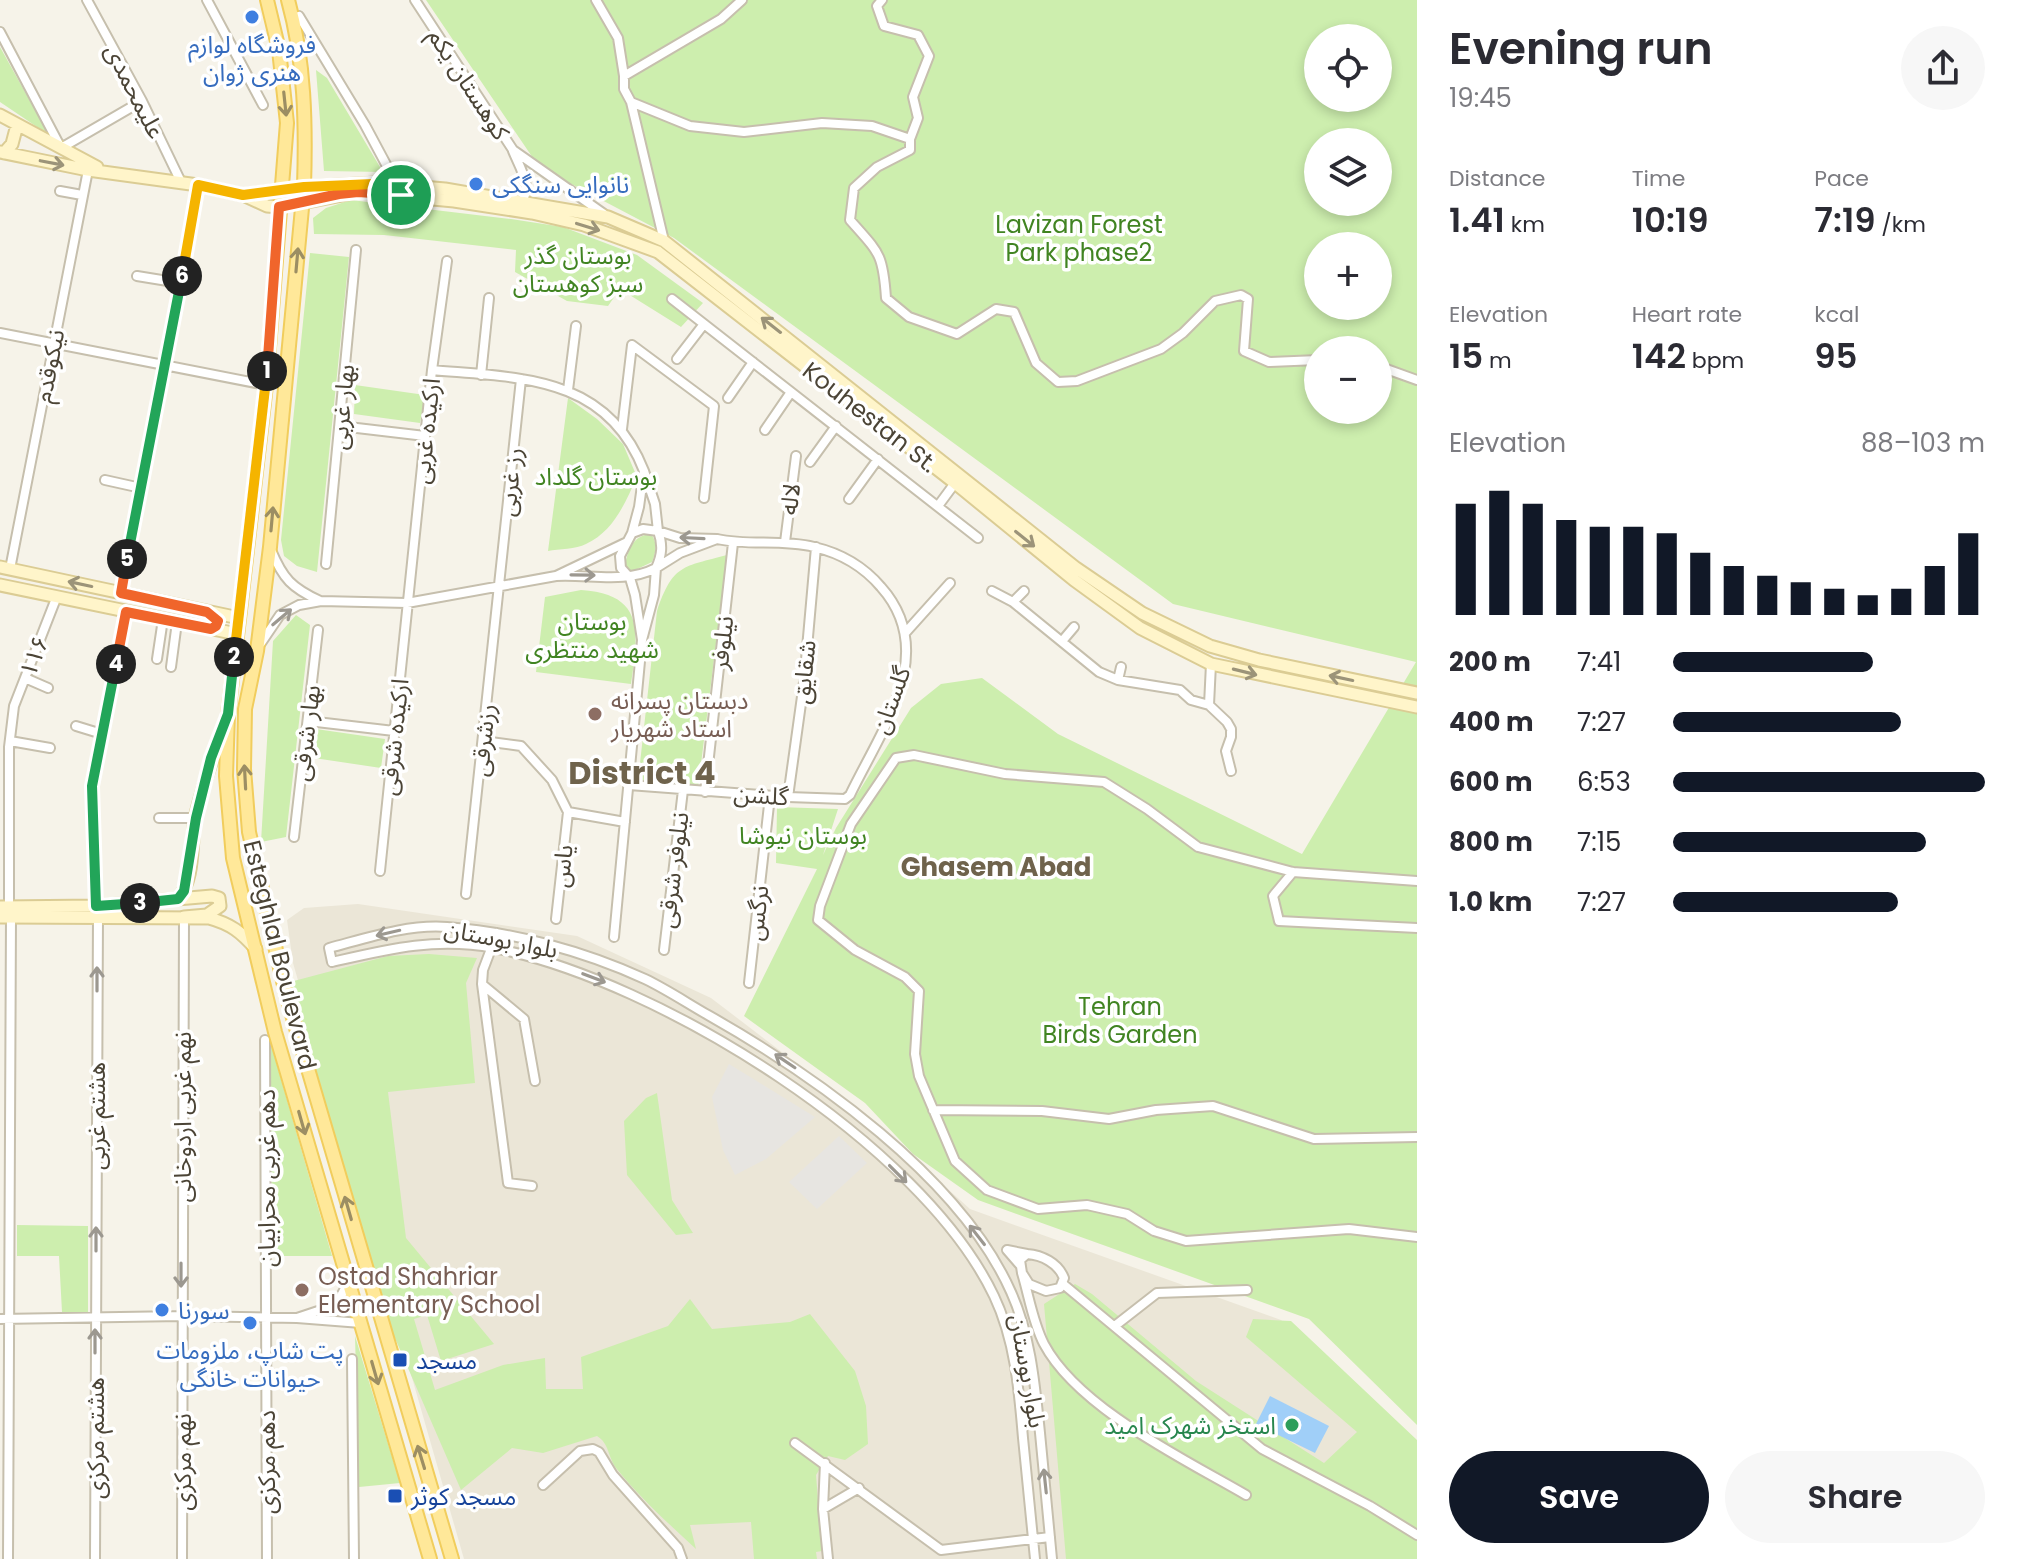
<!DOCTYPE html>
<html lang="en">
<head>
<meta charset="utf-8">
<style>
	:root { --surface:#fff; --page:#f7f7f7; --text:#2b2b33; --muted:#7c7c81; --accent:#111827 }
	body { margin:0; font-family:Poppins,"Noto Sans Arabic",sans-serif; background:var(--page); color:var(--text); height:100vh; display:flex; flex-direction:column; font-size:30px; white-space:nowrap }
	* { box-sizing:border-box; margin:0 }
	p { font-size:26px; color:var(--muted) }
	.icon { flex:none; width:44px; height:44px; fill:none; stroke:currentColor; stroke-width:2; stroke-linecap:round; stroke-linejoin:round }
	.map { position:relative; flex:1; overflow:hidden }
	.drawer { display:flex; flex-direction:column; background:var(--surface); width:600px }
	.drawer>* { flex:none }
	.fabs { position:absolute; left:1304px; top:24px; display:grid; gap:16px }
	.fabs a { display:grid; place-items:center; width:88px; height:88px; border-radius:50%; background:var(--surface); box-shadow:0 4px 12px #0003; font-size:40px }
	.pin { position:absolute; display:grid; place-items:center; width:68px; height:68px; color:#fff; margin:-34px; border:4px solid #fff; border-radius:50%; box-shadow:0 2px 8px #0007 }
	.km { position:absolute; width:40px; height:40px; margin:-20px; border-radius:50%; background:#222; color:#fff; font-size:22px; line-height:40px; text-align:center }
	.round { display:grid; place-items:center; flex:none; width:84px; height:84px; border-radius:42px; background:var(--page) }
	.headline { display:flex; align-items:center; justify-content:space-between; height:136px; padding:0 32px }
	h1 { font-size:44px; font-weight:600; line-height:60px }
	.metrics { display:grid; grid-template-columns:repeat(3,1fr); gap:12px; height:136px; padding:8px 32px }
	.metrics div { display:grid; align-content:center }
	.metrics b { font-size:34px; font-weight:600 }
	.metrics small { font-size:22px; font-weight:400 }
	.metrics p { font-size:22px }
	.chart { height:224px; padding:16px 32px }
	.chart p { display:flex; justify-content:space-between }
	.chart svg { width:100%; height:144px; margin-top:8px; stroke:var(--accent); stroke-width:6 }
	.button { display:flex; gap:16px; margin-top:auto; padding:16px 32px }
	.button a { flex:1; height:92px; border-radius:48px; background:var(--accent); color:#fff; font-size:32px; font-weight:600; line-height:92px; text-align:center }
	.button a+a { background:var(--page); color:var(--text) }
	ul { padding:0 32px; list-style:none; font-size:26px }
	li { display:grid; grid-template-columns:128px 96px 1fr; align-items:center; height:60px }
	li i { height:20px; border-radius:10px; background:var(--accent) }
	main { display:flex; flex:1; min-height:0 }
	.map>svg:first-child { display:block }
</style>
</head>
<body>
<main>
<div class="map">
<svg width="1417" height="1559" viewBox="0 0 1417 1559">
	<rect width="100%" height="100%" fill="#f6f3e9"/>
	<path fill="#ebe6d7" d="M358,904L577,936L711,998L871,1120L970,1209L1281,1320L1417,1448V1559H464L293,963L287,920L304,908Z"/>
	<path fill="#cdeeae" fill-rule="evenodd" d="M426,0H1417V1425L1309,1319L978,1200L913,1154L865,1103L744,1016L817,869L776,863L777,807L838,809L823,855L836,828L911,708L941,684L982,678L1058,734L1302,854L1416,662L1173,604L674,238L539,167ZM1318,38H1378V98H1318ZM1318,142H1378V202H1318ZM1318,246H1378V306H1318ZM1318,350H1378V410H1318Z
		M0,47L49,135L0,102Z
		M316,70L327,78L383,172L324,171Z
		M351,200L511,219L563,227L637,255L703,303L681,327L620,289L608,306L567,301L515,272L516,250L384,235L314,234L313,218L326,208Z
		M310,253L349,257L317,572L297,566L284,556L281,540Z
		M355,385L425,395L420,423L354,414Z
		M568,398L597,419L623,444L637,477C625,503 614,531 586,544C576,549 559,549 548,551Z
		M651,534C658,543 656,552 652,562L631,572L625,565C628,550 633,535 651,534Z
		M727,555L698,788L638,781L657,611C673,564 683,567 727,555Z
		M581,590C646,594 638,634 631,684L536,672L545,597Z
		M296,615L310,625L286,837L261,842L273,641Z
		M316,729L385,739L381,768L314,758Z
		M429,954L477,958L466,983L475,1083L388,1092L406,1238L494,1344L441,1361L427,1315L414,1319L435,1390L503,1365L545,1358L546,1389H583L581,1357L668,1326L690,1299L712,1329L790,1322L810,1314L855,1371L866,1406L868,1444L845,1460L828,1456L816,1475L822,1551L816,1552L817,1559H754L751,1522L690,1525L696,1549C668,1523 640,1498 616,1468C608,1457 609,1443 597,1436L543,1453L512,1448L461,1490L391,1329L290,982L388,956Z
		M270,1041L332,1256H272Z
		M657,1093L672,1200L693,1233L676,1235L627,1175L624,1121L646,1098Z
		M17,1225L88,1226V1312H62L59,1256H17Z
		M1075,1284L1092,1294L1196,1381L1324,1463L1357,1432L1246,1337L1253,1319L1291,1321L1417,1440V1559H1066L1044,1304Z
		M355,1336L400,1483L359,1487Z"/>
	<path fill="#e7e5e1" d="M729,1064L815,1117L766,1159L735,1175L723,1150L712,1097Z
		M839,1136L867,1163L817,1209L789,1182Z"/>
	<path fill="#a0cff8" d="M1270,1396L1329,1426L1315,1453L1256,1424Z"/>
	<g fill="none" stroke-linecap="round" stroke-linejoin="round">
		<defs>
			<path id="minor" d="M87,0L142,101L181,182
				M207,0L263,105
				M415,0L513,150L604,214
				M596,0L618,38L624,76
				M882,0L877,6L884,26L918,35L929,56L913,97L918,118L910,139V150L877,167L854,188L850,220C879,253 883,253 886,298L909,317L957,334L996,309L1014,312L1036,363L1058,382L1077,381L1161,349L1183,333L1215,301L1241,295L1248,299L1244,351L1269,362L1318,360
				M299,16L365,125L396,183
				M0,32L61,148L142,101
				M631,102L624,89V76L721,19L742,0
				M513,151C520,168 532,185 522,202
				M60,191L82,195
				M664,241L631,102L690,126L744,132L822,123L872,126L910,139
				M137,276L180,283
				M672,299L978,538
				M0,333L266,385
				M677,359L704,324
				M1378,366L1417,380
				M432,370C520,378 607,375 644,471
				M481,375L489,298
				M568,390L576,326
				M728,398L753,362
				M340,426L425,436
				M622,429L632,345L714,406L704,498
				M765,430L791,392
				M810,462L836,426
				M105,480L141,488
				M849,499L878,459
				M938,506L955,483
				M785,542L796,456
				M625,543L556,576C590,574 625,584 656,568C662,555 663,545 658,531L643,529L632,533L620,556L621,568L630,578L635,595L642,640L654,595L656,568L680,553L717,539L680,538L658,531L655,504L644,471L639,507L632,533
				M271,550C283,579 292,588 320,601
				M326,564L356,250
				M10,569L89,165
				M992,591L1013,602L1099,672L1118,680L1180,690L1191,700L1209,705L1227,722L1231,729V737L1226,751L1231,771
				M121,593L198,185
				M1013,602L1024,591
				M906,632L950,583
				M1063,640L1074,627
				M261,643L280,615L299,605L321,601L407,603L556,576
				M157,659L163,619
				M171,667L177,622
				M25,678L48,688
				M1118,680L1121,667
				M1209,705L1211,664
				M308,721L394,731
				M76,726L102,734
				M10,741L50,748
				M483,741L521,746L552,780L568,812L625,822
				M629,785L788,797L845,799L850,795C881,730 940,653 881,587C864,567 840,553 814,547C781,539 749,546 717,539
				M705,792L733,543
				M788,797L804,682L816,547
				M159,818H196
				M294,837L318,630
				M380,871L432,370L447,261
				M1293,872L1273,896L1279,921L1417,928
				M1417,881L1293,872L1198,847L1147,809L1104,782L1005,774L914,755L896,758L851,824L820,906L818,920L855,950L905,977L919,991L915,1054L919,1076L955,1161L987,1190L1038,1209L1087,1205L1127,1214L1154,1231L1186,1241L1349,1229L1417,1237
				M466,894L521,379
				M96,906L92,786L126,612
				M9,907V747L14,706L57,596
				M556,919L568,812
				M497,933L483,970L482,984L508,1183L532,1186
				M614,937L642,640
				M664,950L683,790
				M749,983L770,796
				M483,985L524,1019L535,1081
				M265,1040L267,1559
				M933,1110L1042,1111L1109,1119L1156,1110L1213,1106L1314,1139L1417,1137
				M1027,1254C1042,1255 1058,1263 1064,1278L1060,1288L1046,1291L1029,1284L1022,1273L1020,1260Z
				M1020,1265L1007,1250L1027,1254
				M1022,1273C1029,1296 1033,1323 1044,1344C1078,1408 1184,1459 1246,1495
				M1063,1284L1262,1449L1370,1506L1417,1535
				M297,1318L336,1305L348,1283
				M0,1319L181,1316L297,1318L361,1323
				M1116,1325L1157,1293L1247,1290
				M352,1359L354,1559
				M795,1443L941,1550L1050,1537
				M825,1463L823,1509L859,1488
				M543,1485L580,1451L593,1449L599,1452L613,1475L678,1548L682,1559
				M823,1509L828,1559
				M8,1559L11,917
				M95,1559L98,916
				M182,1559L184,917
				M1035,1559C1031,1519 1027,1478 1023,1438C1019,1390 1015,1340 994,1296C921,1143 658,980 494,948C436,937 388,949 332,962L329,948C367,938 407,924 447,927C514,932 584,951 645,979C666,989 687,1003 708,1015C814,1075 960,1177 1011,1292C1031,1336 1035,1385 1040,1433C1044,1475 1048,1517 1052,1559"/>
			<path id="secondary" d="M0,115L97,167
				M0,152L88,170L198,185L243,195L267,206L279,207
				M4,153L12,144L17,125
				M304,187L377,183L445,189L608,217L664,241L1076,568L1142,613L1210,646L1259,660L1417,693
				M243,195L280,190
				M302,203L358,192L454,201L532,213L584,225L658,252L955,483L1074,580L1140,628L1211,664L1417,707
				M0,567L239,618
				M0,585L237,634
				M178,899C196,877 190,841 196,814C204,782 215,750 226,719
				M0,907L96,906L212,896L219,898L220,906L207,915L184,917
				M0,917L209,918C231,924 241,932 256,949"/>
			<path id="primary" d="M267,0L279,50L287,123L266,385L228,714L226,776L233,858L275,1032L430,1559
				M288,0C305,61 306,125 304,187L270,547L257,651L245,709L244,769L249,832L286,994L452,1559"/>
		</defs>
		<use href="#minor" stroke="#c6bfad" stroke-width="12"/>
		<use href="#secondary" stroke="#dbcc94" stroke-width="15"/>
		<use href="#primary" stroke="#f1cd5d" stroke-width="16"/>
		<use href="#minor" stroke="#fff" stroke-width="8"/>
		<use href="#secondary" stroke="#fff5ca" stroke-width="11"/>
		<use href="#primary" stroke="#ffe899" stroke-width="12"/>
	</g>
	<defs><path id="oneway-shaft" d="M-6 0H5M1.5-3L5.5 0L1.5 3" fill="none" stroke-width="1.6" stroke-linecap="round" stroke-linejoin="round" transform="scale(2)"/></defs>
	<g stroke="#9c8e63">
		<use href="#oneway-shaft" transform="translate(285 104) rotate(84)"/>
		<use href="#oneway-shaft" transform="translate(297 260) rotate(-85)"/>
		<use href="#oneway-shaft" transform="translate(272 519) rotate(-85)"/>
		<use href="#oneway-shaft" transform="translate(245 777) rotate(-93)"/>
		<use href="#oneway-shaft" transform="translate(302 1123) rotate(74)"/>
		<use href="#oneway-shaft" transform="translate(348 1208) rotate(-106)"/>
		<use href="#oneway-shaft" transform="translate(375 1373) rotate(74)"/>
		<use href="#oneway-shaft" transform="translate(421 1457) rotate(-107)"/>
	</g>
	<g stroke="#9c9479">
		<use href="#oneway-shaft" transform="translate(52 163) rotate(11)"/>
		<use href="#oneway-shaft" transform="translate(588 227) rotate(17)"/>
		<use href="#oneway-shaft" transform="translate(771 325) rotate(-142)"/>
		<use href="#oneway-shaft" transform="translate(1025 539) rotate(39)"/>
		<use href="#oneway-shaft" transform="translate(80 584) rotate(-168)"/>
		<use href="#oneway-shaft" transform="translate(1245 672) rotate(14)"/>
		<use href="#oneway-shaft" transform="translate(1341 678) rotate(-168)"/>
	</g>
	<g stroke="#9c9890">
		<use href="#oneway-shaft" transform="translate(692 538) rotate(-177)"/>
		<use href="#oneway-shaft" transform="translate(583 575) rotate(1)"/>
		<use href="#oneway-shaft" transform="translate(282 617) rotate(-40)"/>
		<use href="#oneway-shaft" transform="translate(388 933) rotate(167)"/>
		<use href="#oneway-shaft" transform="translate(594 978) rotate(21)"/>
		<use href="#oneway-shaft" transform="translate(97 979) rotate(-90)"/>
		<use href="#oneway-shaft" transform="translate(785 1061) rotate(-146)"/>
		<use href="#oneway-shaft" transform="translate(898 1174) rotate(45)"/>
		<use href="#oneway-shaft" transform="translate(977 1235) rotate(-128)"/>
		<use href="#oneway-shaft" transform="translate(96 1239) rotate(-90)"/>
		<use href="#oneway-shaft" transform="translate(181 1275) rotate(90)"/>
		<use href="#oneway-shaft" transform="translate(95 1341) rotate(-90)"/>
		<use href="#oneway-shaft" transform="translate(1045 1481) rotate(-96)"/>
	</g>
	<g fill="none" stroke-linecap="round" stroke-linejoin="round">
		<defs>
			<path id="split-1" d="M267,371L279,207L339,194L358,192L401,195"/>
			<path id="split-2" d="M234,657L267,371"/>
			<path id="split-3" d="M140,903L178,899L184,891L196,818L211,758L228,714L234,657"/>
			<path id="split-4" d="M116,664L92,786L96,906L140,903"/>
			<path id="split-5" d="M116,664L126,612L211,629L216,626L218,621L207,612L121,593L127,559"/>
			<path id="split-6" d="M127,559L182,276"/>
			<path id="split-7" d="M182,276L198,185L243,195L304,187L396,183L401,195"/>
		</defs>
		<use href="#split-1" stroke="#fff" stroke-width="16"/>
		<use href="#split-2" stroke="#fff" stroke-width="16"/>
		<use href="#split-3" stroke="#fff" stroke-width="16"/>
		<use href="#split-4" stroke="#fff" stroke-width="16"/>
		<use href="#split-5" stroke="#fff" stroke-width="16"/>
		<use href="#split-6" stroke="#fff" stroke-width="16"/>
		<use href="#split-7" stroke="#fff" stroke-width="16"/>
		<use href="#split-1" stroke="#f0652b" stroke-width="10"/>
		<use href="#split-2" stroke="#f5b400" stroke-width="10"/>
		<use href="#split-3" stroke="#22a559" stroke-width="10"/>
		<use href="#split-4" stroke="#22a559" stroke-width="10"/>
		<use href="#split-5" stroke="#f0652b" stroke-width="10"/>
		<use href="#split-6" stroke="#22a559" stroke-width="10"/>
		<use href="#split-7" stroke="#f5b400" stroke-width="10"/>
	</g>
	<g fill="#3f7fe0" stroke="#fff" stroke-width="3">
		<circle cx="252" cy="17" r="8"/>
		<circle cx="476" cy="184" r="8"/>
		<circle cx="162" cy="1310" r="8"/>
		<circle cx="250" cy="1323" r="8"/>
	</g>
	<g fill="#8d6e63" stroke="#fff" stroke-width="3">
		<circle cx="595" cy="714" r="8"/>
		<circle cx="302" cy="1290" r="8"/>
	</g>
	<g fill="#1a4fb4" stroke="#fff" stroke-width="3">
		<rect x="392" y="1352" width="16" height="16" rx="4"/>
		<rect x="387" y="1488" width="16" height="16" rx="4"/>
	</g>
	<circle fill="#2e9e5b" stroke="#fff" stroke-width="3" cx="1292" cy="1425" r="8"/>
	<g text-anchor="middle" dominant-baseline="central" stroke-width="7" stroke-linejoin="round" paint-order="stroke">
		<g font-size="24" fill="#366cbe" stroke="#fff">
			<text x="252" y="44">فروشگاه لوازم<tspan x="252" dy="28">هنری ژوان</tspan></text>
			<text x="492" y="184" text-anchor="start">نانوایی سنگکی</text>
			<text x="178" y="1310" text-anchor="start">سورنا</text>
			<text x="250" y="1350">پت شاپ، ملزومات<tspan x="250" dy="28">حیوانات خانگی</tspan></text>
		</g>
		<g font-size="24" fill="#4b4436" stroke="#fff">
			<text transform="translate(469 84) rotate(57)">کوهستان یکم</text>
			<text transform="translate(135 91) rotate(63)">علیمحمدی</text>
			<text transform="translate(49 366) rotate(-79)">نیکوقدم</text>
			<text transform="translate(342 407) rotate(-85)">بهار غربی</text>
			<text transform="translate(870 417) rotate(38)">Kouhestan St.</text>
			<text transform="translate(426 431) rotate(-84)">ارکیده غربی</text>
			<text transform="translate(510 482) rotate(-84)">رز غربی</text>
			<text transform="translate(790 499) rotate(-83)">لاله</text>
			<text transform="translate(722 643) rotate(-84)">نیلوفر</text>
			<text transform="translate(34 656) rotate(-69)">۱۱۶</text>
			<text transform="translate(804 672) rotate(-84)">شقایق</text>
			<text transform="translate(891 700) rotate(-70)">گلستان</text>
			<text transform="translate(306 733) rotate(-83)">بهار شرقی</text>
			<text transform="translate(394 737) rotate(-84)">ارکیده شرقی</text>
			<text transform="translate(483 740) rotate(-84)">رزشرقی</text>
			<text transform="translate(761 795) rotate(4)">گلشن</text>
			<text transform="translate(562 866) rotate(-84)">یاس</text>
			<text transform="translate(673 870) rotate(-83)">نیلوفر شرقی</text>
			<text transform="translate(757 913) rotate(-84)">نرگس</text>
			<text transform="translate(501 939) rotate(11)">بلوار بوستان</text>
			<text transform="translate(280 955) rotate(76)">Esteghlal Boulevard</text>
			<text transform="translate(96 1116) rotate(-90)">هشتم غربی</text>
			<text transform="translate(182 1117) rotate(-90)">نهم غربی اردوخانی</text>
			<text transform="translate(266 1178) rotate(-90)">دهم غربی محرابیان</text>
			<text transform="translate(1028 1371) rotate(80)">بلوار بوستان</text>
			<text transform="translate(95 1438) rotate(-90)">هشتم مرکزی</text>
			<text transform="translate(182 1462) rotate(-90)">نهم مرکزی</text>
			<text transform="translate(266 1462) rotate(-90)">دهم مرکزی</text>
		</g>
		<g font-size="24" fill="#418422" stroke="#fff">
			<text x="1079" y="224">Lavizan Forest<tspan x="1079" dy="28">Park phase2</tspan></text>
			<text x="578" y="255">بوستان گذر<tspan x="578" dy="28">سبز کوهستان</tspan></text>
			<text x="596" y="476">بوستان گلداد</text>
			<text x="592" y="621">بوستان<tspan x="592" dy="28">شهید منتظری</tspan></text>
			<text x="803" y="835">بوستان نیوشا</text>
			<text x="1120" y="1006">Tehran<tspan x="1120" dy="28">Birds Garden</tspan></text>
		</g>
		<g font-size="24" fill="#785e54" stroke="#fff" text-anchor="start">
			<text x="611" y="700">دبستان پسرانه<tspan x="611" dy="28">استاد شهريار</tspan></text>
			<text x="318" y="1276">Ostad Shahriar<tspan x="318" dy="28">Elementary School</tspan></text>
		</g>
		<g font-size="24" fill="#164399" stroke="#fff" text-anchor="start">
			<text x="416" y="1360">مسجد</text>
			<text x="411" y="1496">مسجد کوثر</text>
		</g>
		<g font-size="24" fill="#27864d" stroke="#fff" text-anchor="end">
			<text x="1276" y="1425">استخر شهرک امید</text>
		</g>
		<g font-size="26" font-weight="bold" fill="#6f634c" stroke="#fff">
			<text x="996" y="867">Ghasem Abad</text>
		</g>
		<g font-size="32" font-weight="bold" fill="#6f634c" stroke="#fff">
			<text x="642" y="772">District 4</text>
		</g>
	</g>
</svg>
<div class="fabs">
<a><svg class="icon" aria-label="locate" viewBox="0 0 24 24"><circle cx="12" cy="12" r="6"/><path d="M12 2v4M12 18v4M2 12h4M18 12h4"/></svg></a>
<a><svg class="icon" aria-label="layers" viewBox="0 0 24 24"><path d="M12 4l9 5-9 5-9-5zM3 14l9 5 9-5"/></svg></a>
<a>+</a>
<a>−</a>
</div>
<div class="pin" style="left:401px;top:195px;background:#1e9e55"><svg class="icon" aria-label="arrive" viewBox="0 0 24 24"><path d="M6 21V4h12l-3 4 3 4H6"/></svg></div>
<b class="km" style="left:267px;top:371px">1</b>
<b class="km" style="left:234px;top:657px">2</b>
<b class="km" style="left:140px;top:903px">3</b>
<b class="km" style="left:116px;top:664px">4</b>
<b class="km" style="left:127px;top:559px">5</b>
<b class="km" style="left:182px;top:276px">6</b>
</div>
<section class="drawer">
<div class="headline"><div><h1>Evening run</h1><p>19:45</p></div><a class="round"><svg class="icon" aria-label="share" viewBox="0 0 24 24"><path d="M12 15V3M7 8l5-5 5 5M5 13v7h14v-7"/></svg></a></div>
<div class="metrics">
<div><p>Distance</p><b>1.41<small> km</small></b></div>
<div><p>Time</p><b>10:19</b></div>
<div><p>Pace</p><b>7:19<small> /km</small></b></div>
</div>
<div class="metrics">
<div><p>Elevation</p><b>15<small> m</small></b></div>
<div><p>Heart rate</p><b>142<small> bpm</small></b></div>
<div><p>kcal</p><b>95</b></div>
</div>
<div class="chart"><p><span>Elevation</span>88–103 m</p>
<svg viewBox="0 0 160 44" preserveAspectRatio="none"><path d="M5 44V10M15 44V6M25 44V10M35 44V15M45 44V17M55 44V17M65 44V19M75 44V25M85 44V29M95 44V32M105 44V34M115 44V36M125 44V38M135 44V36M145 44V29M155 44V19"/></svg>
</div>
<ul>
<li><b>200 m</b>7:41<i style="width:64%"></i></li>
<li><b>400 m</b>7:27<i style="width:73%"></i></li>
<li><b>600 m</b>6:53<i style="width:100%"></i></li>
<li><b>800 m</b>7:15<i style="width:81%"></i></li>
<li><b>1.0 km</b>7:27<i style="width:72%"></i></li>
</ul>
<div class="button"><a>Save</a><a>Share</a></div>
</section>
</main>
</body>
</html>
